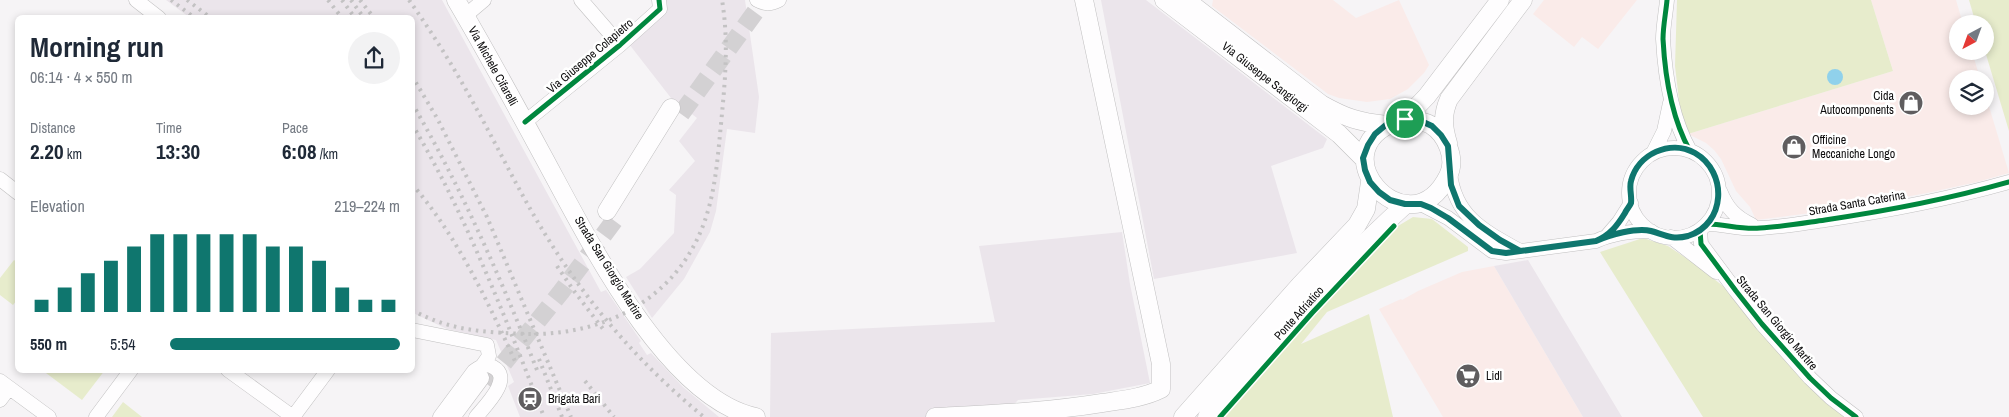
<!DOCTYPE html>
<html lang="en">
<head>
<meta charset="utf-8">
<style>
	:root { --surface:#fff; --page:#f2f2f3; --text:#1f2937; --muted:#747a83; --accent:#0f766e }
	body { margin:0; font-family:"Archivo Narrow",sans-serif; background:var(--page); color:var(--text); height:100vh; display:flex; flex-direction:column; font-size:19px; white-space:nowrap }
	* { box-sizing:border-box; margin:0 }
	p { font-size:16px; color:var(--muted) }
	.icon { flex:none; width:28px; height:28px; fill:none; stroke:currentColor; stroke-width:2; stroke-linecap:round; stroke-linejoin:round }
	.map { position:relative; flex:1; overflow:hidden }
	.panel { position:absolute; left:15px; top:15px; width:400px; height:358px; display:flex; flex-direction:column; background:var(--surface); border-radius:8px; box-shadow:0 2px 8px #0003 }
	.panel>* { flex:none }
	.needle { width:32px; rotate:221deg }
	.tools { position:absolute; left:1949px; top:15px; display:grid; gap:10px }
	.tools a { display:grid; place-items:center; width:45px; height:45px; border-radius:50%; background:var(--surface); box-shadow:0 2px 8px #0003; font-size:25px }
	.pin { position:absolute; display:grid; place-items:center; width:42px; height:42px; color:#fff; margin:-21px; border:2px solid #fff; border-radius:50%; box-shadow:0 1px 5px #0007 }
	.round { display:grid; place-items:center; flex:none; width:52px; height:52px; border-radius:26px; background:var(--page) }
	.head { display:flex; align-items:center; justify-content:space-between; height:85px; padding:0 15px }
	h1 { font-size:28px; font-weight:700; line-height:38px }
	.stats { display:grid; grid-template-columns:repeat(3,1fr); gap:8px; height:85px; padding:5px 15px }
	.stats div { display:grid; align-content:center }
	.stats b { font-size:21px; font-weight:700 }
	.stats small { font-size:14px; font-weight:400 }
	.stats p { font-size:14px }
	.chart { height:140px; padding:10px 15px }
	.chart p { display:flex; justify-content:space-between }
	.chart svg { width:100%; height:90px; margin-top:5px; stroke:var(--accent); stroke-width:6 }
	ul { padding:0 15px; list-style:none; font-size:16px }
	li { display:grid; grid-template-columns:80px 60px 1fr; align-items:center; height:38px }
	li i { height:12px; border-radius:6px; background:var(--accent) }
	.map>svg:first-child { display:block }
</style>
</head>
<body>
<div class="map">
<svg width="2009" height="417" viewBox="0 0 2009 417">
	<rect width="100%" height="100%" fill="#f6f4f6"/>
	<path fill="#faebe9" d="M1213,0H1333L1356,18L1399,0L1429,65L1424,73L1408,89L1390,99L1367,102L1339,98L1328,94L1212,6Z
		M1544,0H1637L1598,49L1582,37L1574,47L1533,14Z
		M1871,0H1956L1963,24H1958V51H1972L1980,79H1958V106H1985V93L2009,173L1977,182L1927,193L1834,210L1756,220L1750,207L1736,191L1721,159L1714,150L1706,143L1688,134L1893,71Z
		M1494,266L1583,417H1443L1379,309L1401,299L1402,300L1418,291L1462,272Z"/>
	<path fill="#ebe5eb" d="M166,0H442L601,292L606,290L641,341L639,343L647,355L651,353L683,387L719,417H520L508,386L514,382L496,340L447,329L413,313L412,18L189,17Z
		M664,0H745L759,97L755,133L727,129L716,211L710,232L684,279L652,318L626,277L640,269L674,233L676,195L669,190L695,161L679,141L697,118L671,98L629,44Z
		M1101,0H1146L1327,139L1323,148L1271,166L1297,253L1154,279Z
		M1122,232L1130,284L1150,383L1093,394L1018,400L1002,417H770L771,333L995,322L979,246Z
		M1528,260L1622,417H1583L1494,266Z"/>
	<path fill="#e7eccc" d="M1677,0H1871L1893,71L1688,134L1682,126L1675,66Z
		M1969,0H2009V131L1985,51V24H1976Z
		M1413,217L1432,219L1468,247V251L1327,312L1301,344L1369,314L1393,417H1224L1328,299L1398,226Z
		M1643,238L1668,246L1695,264L1728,290L1826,401L1844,417H1703L1600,252Z
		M14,260L17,262V300L13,305L0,295V278Z
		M42,370H105L82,400Z
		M123,402L142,417H112Z"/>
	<path fill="#90d1eb" d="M1827 77a8 8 0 1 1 16 0a8 8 0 1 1-16 0Z"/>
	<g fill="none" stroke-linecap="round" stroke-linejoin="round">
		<path stroke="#d3d1d3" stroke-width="18" stroke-dasharray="18 9" stroke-linecap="butt" d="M681,114L764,0
			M487,384L561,292L617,217"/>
		<defs>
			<path id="minor" d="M136,0L159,18
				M581,0L620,45
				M757,0C766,5 771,4 779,0
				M1667,0C1666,12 1663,26 1663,39C1665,77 1671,117 1690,151
				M465,16L484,0
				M525,122L620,45L660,9L659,0
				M1629 193a45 45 0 1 1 90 0a45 45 0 1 1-90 0Z
				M1653,153L1664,131L1670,103
				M1450,173C1455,217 1484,231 1520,251
				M0,179L18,193
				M1720,191C1727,208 1735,217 1752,225
				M1421,204L1448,218L1492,251L1506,253L1596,241C1613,233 1632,231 1651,231
				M1707,224C1725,224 1742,230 1760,228C1782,227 1804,223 1825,220C1887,211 1949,199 2009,182
				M1700,230L1701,244L1736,291L1762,324L1810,378L1831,398L1856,417
				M1607,236L1619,222L1631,203
				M1671,237L1716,272
				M412,330L487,345L489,356L482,366
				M228,370L293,417
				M0,381L49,417
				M0,400L9,388
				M96,417L131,370
				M293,417L328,370
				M440,417L474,371C480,367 485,363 493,367C514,378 485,406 476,417"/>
			<path id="major" d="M456,0C486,51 515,104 543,156C585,233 665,398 756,417
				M1164,0L1339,134L1363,158
				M1186,0L1321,104C1346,118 1358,122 1387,125
				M1405,119C1414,120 1422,120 1431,125C1446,134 1457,159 1448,176C1408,256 1310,144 1405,119Z
				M1405,119L1427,96L1500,0
				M1448,143C1443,126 1442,115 1449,99L1523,0
				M607,211L671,108
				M451,417L480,378
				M935,417C991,414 1047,412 1102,403C1122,400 1143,398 1161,389V364L1084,0
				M1183,417L1300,285L1357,225L1366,209L1370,182
				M1207,417C1269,343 1333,270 1405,205"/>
		</defs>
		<use href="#minor" stroke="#c1c0c1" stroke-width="15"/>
		<use href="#major" stroke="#c1c0c1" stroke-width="19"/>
		<use href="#minor" stroke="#fefdfe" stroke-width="14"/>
		<use href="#major" stroke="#fefdfe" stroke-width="18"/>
		<path stroke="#c3c2c3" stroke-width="4" stroke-dasharray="2.5 5" stroke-linecap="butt" d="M171,0L195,18
			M187,0L211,18
			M328,0L342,18
			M342,0L355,18
			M351,0L364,18
			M360,0L374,18
			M409,0C433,34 455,69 475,106C500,151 522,198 550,242C592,309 643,367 704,417
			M412,76L437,118L487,217L571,417
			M412,103C462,189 501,279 537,370
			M412,124C467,217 505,317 544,417
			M412,184C457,236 487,300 515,361
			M557,266L574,291L603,329
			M412,310C451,331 483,332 526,334C608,336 682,296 707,214C716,185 718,154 721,124C725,82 729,42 722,0
			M539,359L562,417
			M585,381L614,417"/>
		<defs>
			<path id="cycleway" d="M1667,0C1666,12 1663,26 1663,39C1665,77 1671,117 1690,151
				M525,122L620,45L660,9L659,0
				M1421,204L1448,218L1492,251L1506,253L1596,241C1613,233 1632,231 1651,231
				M1707,224C1725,224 1742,230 1760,228C1782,227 1804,223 1825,220C1887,211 1949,199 2009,182
				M1700,230L1701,244L1736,291L1762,324L1810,378L1831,398L1856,417
				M1220,417L1312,313L1394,226"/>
		</defs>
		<use href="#cycleway" stroke="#fff" stroke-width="8"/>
		<use href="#cycleway" stroke="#00873e" stroke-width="5"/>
	</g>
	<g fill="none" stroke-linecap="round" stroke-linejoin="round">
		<defs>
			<path id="route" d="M1405,119L1387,124L1375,134L1368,145L1363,158L1365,170L1370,182L1379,192L1390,200L1405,204H1421L1431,208L1448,218L1492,251L1506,253L1596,241C1609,235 1637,227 1651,231C1665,235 1672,240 1688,236C1726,224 1728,172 1695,153C1670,139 1638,154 1631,181C1629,188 1632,196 1631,203C1630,206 1626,210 1625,213C1617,226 1610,235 1596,241L1520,251L1500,240L1479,225L1459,206L1451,185L1448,146L1441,135L1432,126L1421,121L1405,119"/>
		</defs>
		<use href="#route" stroke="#fff" stroke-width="10"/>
		<use href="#route" stroke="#0f766e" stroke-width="6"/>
	</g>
	<defs>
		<symbol id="shop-disc" viewBox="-11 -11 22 22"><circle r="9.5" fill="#5f5d5f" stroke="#fff"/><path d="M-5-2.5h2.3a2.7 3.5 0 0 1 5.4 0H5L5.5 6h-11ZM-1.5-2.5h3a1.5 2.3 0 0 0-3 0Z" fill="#fff"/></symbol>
		<symbol id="supermarket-disc" viewBox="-11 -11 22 22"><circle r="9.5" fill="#5f5d5f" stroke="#fff"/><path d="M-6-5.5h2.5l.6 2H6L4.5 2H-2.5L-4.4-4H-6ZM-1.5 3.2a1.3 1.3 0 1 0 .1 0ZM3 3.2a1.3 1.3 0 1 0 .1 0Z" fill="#fff"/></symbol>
		<symbol id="station-disc" viewBox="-11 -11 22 22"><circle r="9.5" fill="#5f5d5f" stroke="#fff"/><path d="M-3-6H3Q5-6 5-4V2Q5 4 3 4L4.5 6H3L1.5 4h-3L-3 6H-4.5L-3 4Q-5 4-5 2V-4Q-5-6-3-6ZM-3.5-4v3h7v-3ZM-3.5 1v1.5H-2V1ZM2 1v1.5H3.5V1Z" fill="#fff"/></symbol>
	</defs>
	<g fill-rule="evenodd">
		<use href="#shop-disc" x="1897" y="89" width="28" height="28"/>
		<use href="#shop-disc" x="1780" y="133" width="28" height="28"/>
		<use href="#supermarket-disc" x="1454" y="362" width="28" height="28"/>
		<use href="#station-disc" x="516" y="385" width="28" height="28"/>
	</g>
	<g text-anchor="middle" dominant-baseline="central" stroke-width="5" stroke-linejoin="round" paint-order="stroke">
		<g font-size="12" fill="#0d0c0d" stroke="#fff">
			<text transform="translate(590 56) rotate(-40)">Via Giuseppe Colapietro</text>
			<text transform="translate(493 66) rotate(61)">Via Michele Cifarelli</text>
			<text transform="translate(1265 77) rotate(38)">Via Giuseppe Sangiorgi</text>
			<text transform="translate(1857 203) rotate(-10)">Strada Santa Caterina</text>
			<text transform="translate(609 268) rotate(58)">Strada San Giorgio Martire</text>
			<text transform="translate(1299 313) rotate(-48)">Ponte Adriatico</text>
			<text transform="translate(1777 323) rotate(50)">Strada San Giorgio Martire</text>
		</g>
		<g font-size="12" fill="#0d0c0d" stroke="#fff" text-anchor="start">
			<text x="1894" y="96" text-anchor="end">Cida<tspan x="1894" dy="14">Autocomponents</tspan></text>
			<text x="1812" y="140">Officine<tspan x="1812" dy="14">Meccaniche Longo</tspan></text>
			<text x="1486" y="376">Lidl</text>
			<text x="548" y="399">Brigata Bari</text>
		</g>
	</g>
</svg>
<div class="tools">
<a><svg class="needle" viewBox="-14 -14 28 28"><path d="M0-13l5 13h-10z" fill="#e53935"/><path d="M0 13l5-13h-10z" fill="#747a83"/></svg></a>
<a><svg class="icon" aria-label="layers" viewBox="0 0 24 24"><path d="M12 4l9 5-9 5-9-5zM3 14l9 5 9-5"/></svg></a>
</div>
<div class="pin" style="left:1405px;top:119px;background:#1e9e55"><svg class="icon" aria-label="arrive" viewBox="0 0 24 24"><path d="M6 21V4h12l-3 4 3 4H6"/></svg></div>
<section class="panel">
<div class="head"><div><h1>Morning run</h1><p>06:14 · 4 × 550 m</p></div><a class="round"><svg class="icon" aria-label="share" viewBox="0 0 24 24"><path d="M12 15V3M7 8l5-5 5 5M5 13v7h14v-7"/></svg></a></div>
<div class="stats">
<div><p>Distance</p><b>2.20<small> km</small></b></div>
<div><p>Time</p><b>13:30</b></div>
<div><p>Pace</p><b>6:08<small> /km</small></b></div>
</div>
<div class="chart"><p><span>Elevation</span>219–224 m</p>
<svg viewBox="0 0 160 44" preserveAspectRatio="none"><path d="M5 44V38M15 44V32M25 44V25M35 44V19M45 44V12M55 44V6M65 44V6M75 44V6M85 44V6M95 44V6M105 44V12M115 44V12M125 44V19M135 44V32M145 44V38M155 44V38"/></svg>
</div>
<ul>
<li><b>550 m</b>5:54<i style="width:100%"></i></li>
</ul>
</section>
</div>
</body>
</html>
